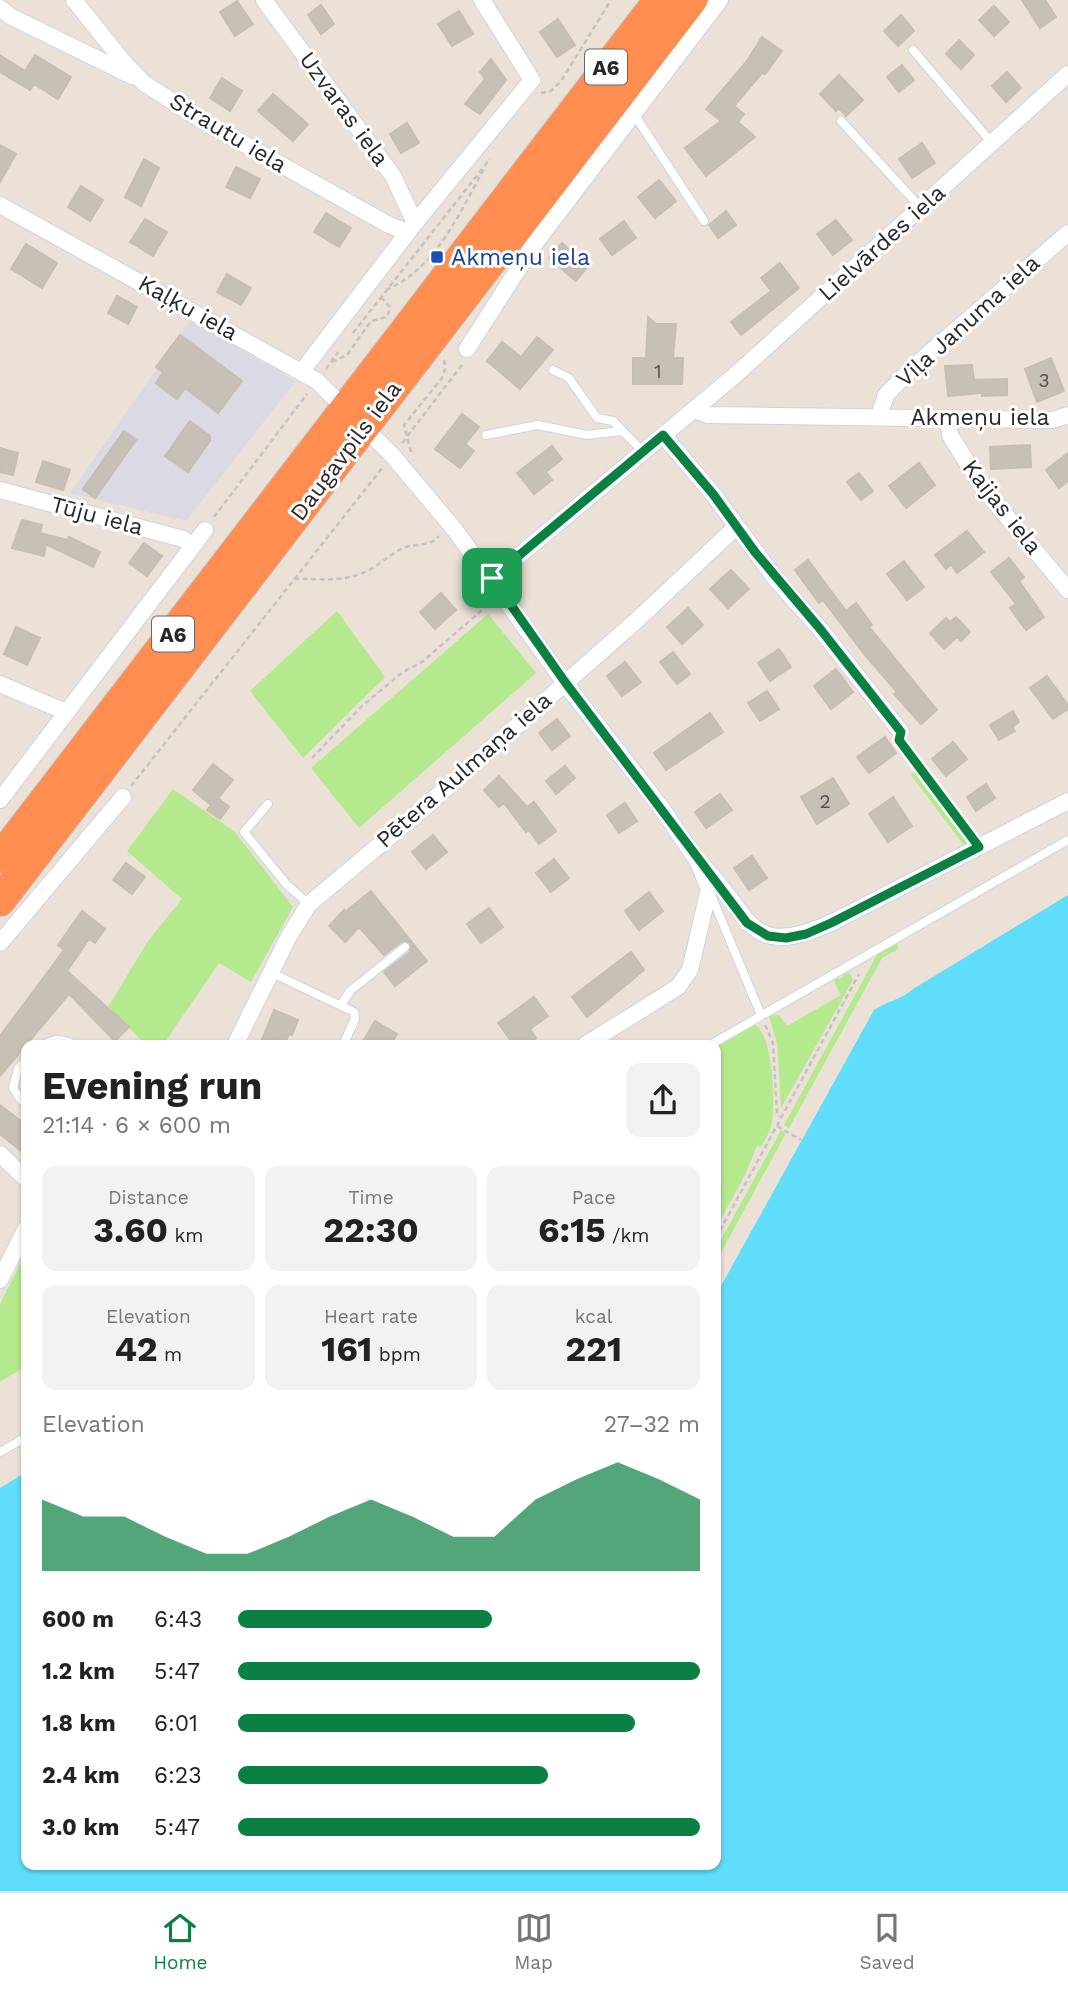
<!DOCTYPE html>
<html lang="en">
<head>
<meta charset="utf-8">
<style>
	:root { --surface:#fff; --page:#f2f2f2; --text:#222; --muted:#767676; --line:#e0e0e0; --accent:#0b8043 }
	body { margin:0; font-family:"Work Sans",sans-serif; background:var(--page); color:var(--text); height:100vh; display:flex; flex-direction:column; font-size:26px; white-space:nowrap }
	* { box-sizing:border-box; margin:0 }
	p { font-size:23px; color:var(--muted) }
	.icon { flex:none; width:38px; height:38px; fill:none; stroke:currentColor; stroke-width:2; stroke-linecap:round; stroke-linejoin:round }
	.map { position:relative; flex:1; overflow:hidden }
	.drawer { position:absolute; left:21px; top:1040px; width:700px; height:830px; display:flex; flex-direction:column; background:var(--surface); border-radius:14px; box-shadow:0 2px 5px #0004 }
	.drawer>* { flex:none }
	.pin { position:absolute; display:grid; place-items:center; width:60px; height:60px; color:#fff; margin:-30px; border-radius:14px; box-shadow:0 4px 10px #0006 }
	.round { display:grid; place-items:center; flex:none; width:74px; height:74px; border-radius:14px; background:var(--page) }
	.summary { display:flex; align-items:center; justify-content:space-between; height:119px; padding:0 21px }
	h1 { font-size:38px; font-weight:700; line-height:52px }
	.figures { display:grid; grid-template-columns:repeat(3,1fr); gap:10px; height:119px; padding:7px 21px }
	.figures div { display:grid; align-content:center; border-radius:14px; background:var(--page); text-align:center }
	.figures b { font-size:35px; font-weight:700 }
	.figures small { font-size:19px; font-weight:400 }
	.figures p { font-size:19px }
	.chart { height:196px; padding:14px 21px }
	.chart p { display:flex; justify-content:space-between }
	.chart svg { width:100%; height:126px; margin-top:7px; fill:var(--accent); opacity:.7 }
	ul { padding:0 21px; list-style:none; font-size:23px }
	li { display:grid; grid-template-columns:112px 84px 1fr; align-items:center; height:52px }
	li i { height:18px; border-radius:9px; background:var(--accent) }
	.tabs { display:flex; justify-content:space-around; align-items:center; height:98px; border-top:2px solid var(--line); background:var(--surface); font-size:19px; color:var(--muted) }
	.tabs a { display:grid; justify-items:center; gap:4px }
	.tabs .selected { color:var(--accent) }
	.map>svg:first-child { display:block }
</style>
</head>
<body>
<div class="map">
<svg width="1068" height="1891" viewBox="0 0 1068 1891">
	<rect width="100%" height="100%" fill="#ece1d7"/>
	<path fill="#dbd9e3" d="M190,321L296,381L186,521L70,493Z"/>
	<path fill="#b4e98e" d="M337,611L385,677L303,758L250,691Z
		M488,614L536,673L359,828L311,768Z
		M893,728L904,741L979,840L966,848L911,775L918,769L889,732Z
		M173,789L235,832L293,907L251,982L219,963L163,1045H146L108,1007L148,941L182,899L127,851Z
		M897,944L899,949L882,958L789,1128L784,1125L878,953Z
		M850,973L853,980L781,1108L777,1043L769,1016L779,1015L787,1026L841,995L834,981L837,977L839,979L844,977L843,974Z
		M755,1025C773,1034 776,1104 771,1127C769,1134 764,1141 761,1147L757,1146L745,1175L716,1228V1047Z
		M781,1130L786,1133L716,1262V1249Z
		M26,1252V1366L0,1382V1304Z"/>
	<path fill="#5fddfa" d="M1068,895V1891H0V1488L26,1472V1864H716V1295L874,1010C887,1001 901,1000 913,989Z"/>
	<path fill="#c6c0b7" stroke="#c7beb1" stroke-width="2" d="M1022,0H1045L1056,17L1040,28Z
		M237,1L253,24L235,36L220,12Z
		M321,5L334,24L321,34L308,15Z
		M994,6L1009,22L994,36L979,20Z
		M459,11L473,34L452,46L438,24Z
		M901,15L914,31L898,46L884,31Z
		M558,19L575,45L557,57L540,32Z
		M762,37L782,51L765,74L762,73L734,106L744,114L738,122L755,137L706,176L685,148L721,121L706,109L747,61Z
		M959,40L974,55L961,69L946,54Z
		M0,55L25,71L35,55L71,77L58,99L34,84L30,90L0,72Z
		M491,59L506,80L480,114L465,104L485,79L480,72Z
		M902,65L914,80L899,92L887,77Z
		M1007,72L1021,88L1006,102L992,86Z
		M839,75L863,100L846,116L839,108L836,111L820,94Z
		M222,78L242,91L230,111L210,98Z
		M273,94L308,124L293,141L258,111Z
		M407,123L419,143L401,153L390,134Z
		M922,143L935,163L912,178L899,159Z
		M0,145L16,154L0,182Z
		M144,159L159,168L141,206L125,197Z
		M236,167L260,179L250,198L226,187Z
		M659,180L676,201L655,218L638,197Z
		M81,186L103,200L90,221L68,207Z
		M726,211L736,225L718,238L709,225Z
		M326,213L351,228L339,247L314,232Z
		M145,219L167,232L153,256L130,242Z
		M836,220L852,240L833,255L817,234Z
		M624,221L636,238L612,255L600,239Z
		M562,243L588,266L576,281L549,258Z
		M26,244L57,263L42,288L11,269Z
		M780,263L799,288L741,335L731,322L771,291L761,278Z
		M227,274L251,288L241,305L217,292Z
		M117,296L137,307L128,324L108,313Z
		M648,317L656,324H676L673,358H683L682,384H633V358H646Z
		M180,335L242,381L218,413L185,388L177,399L156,383L163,372L156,367Z
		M537,337L553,350L520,389L487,361L502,342L521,357Z
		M1051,358L1064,391L1037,402L1025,369Z
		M972,365L974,380L1007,379V395L982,396V393L948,396L945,366Z
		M462,414L479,427L465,444L474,451L460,468L435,449Z
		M190,421L210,436V441L188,472L165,456Z
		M124,431L136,440L95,498L83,489Z
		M1030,445L1031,467L991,469L990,447Z
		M552,446L562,459L546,472L552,480L534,494L517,473Z
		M0,448L18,453L13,475L0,472Z
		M1068,453V481L1059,488L1046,470Z
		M43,461L70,470L63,490L36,482Z
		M919,463L935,485L906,508L889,486Z
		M859,473L873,491L861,500L847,482Z
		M22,520L42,525L40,533L68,540L69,537L100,552L93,567L46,544L44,556L12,548Z
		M967,531L984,552L957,573L951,564L946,569L935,555Z
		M144,543L162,556L147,576L129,563Z
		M1009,558L1024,577L1019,581L1044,617L1026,630L1010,608L1016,604L991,572Z
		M808,560L846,611L856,603L872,625L869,627L937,710L921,724L894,694L897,692L865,655L823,600L819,603L795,570Z
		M904,561L924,587L907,600L887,574Z
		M731,570L749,589L728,608L710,589Z
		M441,593L456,610L435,629L420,612Z
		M688,608L703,625L682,644L667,627Z
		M956,617L970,632L961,641L957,637L944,649L930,633L946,618L950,622Z
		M16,627L40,638L27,665L4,654Z
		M779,649L791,667L770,681L758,663Z
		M673,652L690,674L677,684L660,662Z
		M625,662L641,682L622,696L607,676Z
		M836,669L853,692L831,709L814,686Z
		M1047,676L1068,705V709L1053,719L1030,688Z
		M767,691L779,709L760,721L748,703Z
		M1013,711L1019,722L1012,727L1015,731L999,740L990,725Z
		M710,713L723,732L666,770L654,753Z
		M557,719L570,736L552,750L539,733Z
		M885,737L896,753L869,773L857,757Z
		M953,742L967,759L946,776L932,759Z
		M213,764L233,780L218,798L229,807L220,819L207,810L211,805L193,790Z
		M565,766L575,778L556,794L546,781Z
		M499,776L527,807L534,802L556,831L539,844L529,830L526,832L504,803L499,807L484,790Z
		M833,778L849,804L817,824L801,797Z
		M986,784L995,798L976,811L967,797Z
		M720,794L732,810L706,828L695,812Z
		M893,797L912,826L888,842L869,814Z
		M625,803L637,821L619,833L607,815Z
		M433,835L447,852L426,869L412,852Z
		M752,856L767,878L749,890L734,868Z
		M554,859L569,878L551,892L536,873Z
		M126,863L145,877L132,894L113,880Z
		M371,891L427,961L395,986L384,972L410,952V942H401L384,955L359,927L345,942L329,926L344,910L345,912Z
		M649,892L663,911L639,930L625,911Z
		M489,908L503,927L481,943L467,924Z
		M82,911L105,929L95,943L89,939L67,971L129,1027L115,1041L69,994L0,1076V1036L64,950L58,945Z
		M631,952L644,970L587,1017L572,997Z
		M534,997L548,1016L530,1029L536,1038L527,1045H514L498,1023Z
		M274,1010L298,1020L292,1035L289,1034L284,1045H260Z
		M375,1021L397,1034L391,1045H361Z
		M0,1105L26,1125V1155L0,1134Z"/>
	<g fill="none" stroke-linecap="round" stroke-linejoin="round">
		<defs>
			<path id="lane" d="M913,50L992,143
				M634,114L704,221
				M841,121L921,208
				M553,370L569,378L597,418L613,421L643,452
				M486,435L538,425L587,435L622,431
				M268,804L244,832L287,885L309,904
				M711,895L761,1015
				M272,973L354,1012L355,1019L343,1045
				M341,1005L350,991L405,947
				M44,1045C55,1038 64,1039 75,1045
				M710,1045L1068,840
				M26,1060L18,1069L13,1088L21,1100L26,1103
				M0,1452L26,1437"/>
			<path id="street" d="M74,0L126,65L145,84L208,124L389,225L408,232
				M264,0L393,176L415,223
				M0,8L10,16L132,76
				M0,205L317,381L392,455L455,530L565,683L663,810L698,862L709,889L690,970L678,987L585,1045
				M467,349L533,246L720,0
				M302,371L415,223L532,80L482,0
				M695,410L708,415L1053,420L1068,415
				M879,416L886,395L911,369L1068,233
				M948,418L950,435L982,487L1068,590
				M663,435L713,494L777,581L821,630L901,732
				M0,490L183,539L193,546
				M492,578L733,377L1068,74
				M0,684L66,712
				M0,800L205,530
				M704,867C753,917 747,960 831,923L1068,801
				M0,943L123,797
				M235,1045L289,936L309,904L418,813L637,620L736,527
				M0,1154L26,1179
				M0,1280L26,1228"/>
			<path id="highway" d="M0,858L659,0
				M0,901L692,0"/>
		</defs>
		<use href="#lane" stroke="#cdd3e3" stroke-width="10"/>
		<use href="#street" stroke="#cdd3e3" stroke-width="18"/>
		<use href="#highway" stroke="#c3c3c3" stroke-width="32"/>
		<path stroke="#c3c3c3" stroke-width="2.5" stroke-dasharray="5 3.5" stroke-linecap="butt" d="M541,93L551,91L561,81L611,0
			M386,290C436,269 460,212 485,167
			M381,297L390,307L388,315
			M353,333L490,159
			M332,362L347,355L371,321L387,317
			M326,369L338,352
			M402,443L462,365
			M411,452L404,425L442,378L445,370L444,358
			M214,517L307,394
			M294,579C319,578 341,583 365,572C379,566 390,554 403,548C416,543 430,547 439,536
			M905,747L970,835
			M312,758L362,706L403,672L422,662L489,604
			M131,786L383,467
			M765,1025L773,1043L777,1113L780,1117
			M777,1126L801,1140
			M716,1238L859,974"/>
		<use href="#lane" stroke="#fff" stroke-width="8"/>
		<use href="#street" stroke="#fff" stroke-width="16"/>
		<use href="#highway" stroke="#ff8d4f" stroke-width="30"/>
	</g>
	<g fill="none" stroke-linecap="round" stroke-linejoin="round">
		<defs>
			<path id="route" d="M663,435L713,494L755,552L821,630L901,732L899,740L979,847L831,923L806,934L786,938L768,936L747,923L565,682L492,578Z"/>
		</defs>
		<use href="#route" stroke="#fff" stroke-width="14"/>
		<use href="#route" stroke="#0b8043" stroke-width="9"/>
	</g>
	<rect fill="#1a4fb4" stroke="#fff" stroke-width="2.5" x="430" y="250" width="14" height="14" rx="3.5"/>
	<g text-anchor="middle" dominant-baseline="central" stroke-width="6" stroke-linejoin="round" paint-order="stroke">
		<g font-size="19" fill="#504e4c">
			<text x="658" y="371">1</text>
			<text x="1044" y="380">3</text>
			<text x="825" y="801">2</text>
		</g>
		<g fill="#fff" stroke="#686868" stroke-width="2">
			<rect x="585" y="49.5" width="42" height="35" rx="5"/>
			<rect x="152" y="616.5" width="42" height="35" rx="5"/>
		</g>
		<g font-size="21" font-weight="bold" fill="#282828">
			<text x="606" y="67">A6</text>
			<text x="173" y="634">A6</text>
		</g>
		<g font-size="23" fill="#282828" stroke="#fff">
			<text transform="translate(344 109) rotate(54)">Uzvaras iela</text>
			<text transform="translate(228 133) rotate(31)">Strautu iela</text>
			<text transform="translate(882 243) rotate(-42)">Lielvārdes iela</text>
			<text transform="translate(188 308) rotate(29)">Kaļķu iela</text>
			<text transform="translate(968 321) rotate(-42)">Viļa Januma iela</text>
			<text x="980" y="417">Akmeņu iela</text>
			<text transform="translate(346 451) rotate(-53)">Daugavpils iela</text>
			<text transform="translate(1002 507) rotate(52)">Kaijas iela</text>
			<text transform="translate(97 516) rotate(15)">Tūju iela</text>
			<text transform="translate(464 770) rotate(-41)">Pētera Aulmaņa iela</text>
		</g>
		<g font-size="23" fill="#164399" stroke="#fff" text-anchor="start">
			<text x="451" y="257">Akmeņu iela</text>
		</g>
	</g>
</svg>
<div class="pin" style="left:492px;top:578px;background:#1e9e55"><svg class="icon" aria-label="arrive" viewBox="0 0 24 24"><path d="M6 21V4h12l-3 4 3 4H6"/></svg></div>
<section class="drawer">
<div class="summary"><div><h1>Evening run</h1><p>21:14 · 6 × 600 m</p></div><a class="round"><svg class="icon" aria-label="share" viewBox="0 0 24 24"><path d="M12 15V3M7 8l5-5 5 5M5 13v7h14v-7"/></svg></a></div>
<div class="figures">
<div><p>Distance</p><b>3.60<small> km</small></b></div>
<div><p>Time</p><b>22:30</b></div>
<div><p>Pace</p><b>6:15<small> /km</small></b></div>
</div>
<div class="figures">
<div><p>Elevation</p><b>42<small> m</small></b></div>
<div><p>Heart rate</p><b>161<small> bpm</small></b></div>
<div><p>kcal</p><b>221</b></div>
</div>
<div class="chart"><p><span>Elevation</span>27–32 m</p>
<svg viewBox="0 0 160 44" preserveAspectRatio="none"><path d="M0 44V19L10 25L20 25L30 32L40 38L50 38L60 32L70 25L80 19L90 25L100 32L110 32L120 19L130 12L140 6L150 12L160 19V44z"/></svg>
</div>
<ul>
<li><b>600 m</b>6:43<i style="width:55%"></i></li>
<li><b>1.2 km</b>5:47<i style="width:100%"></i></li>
<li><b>1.8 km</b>6:01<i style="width:86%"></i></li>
<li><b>2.4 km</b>6:23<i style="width:67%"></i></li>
<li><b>3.0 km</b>5:47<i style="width:100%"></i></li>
</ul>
</section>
</div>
<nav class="tabs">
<a class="selected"><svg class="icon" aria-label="home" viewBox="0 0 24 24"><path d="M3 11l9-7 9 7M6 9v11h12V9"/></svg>Home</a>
<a><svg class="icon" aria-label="map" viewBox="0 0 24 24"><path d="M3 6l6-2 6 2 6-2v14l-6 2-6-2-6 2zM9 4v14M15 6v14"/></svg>Map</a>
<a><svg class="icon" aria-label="saved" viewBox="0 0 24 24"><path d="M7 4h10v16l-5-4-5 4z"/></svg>Saved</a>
</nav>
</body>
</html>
